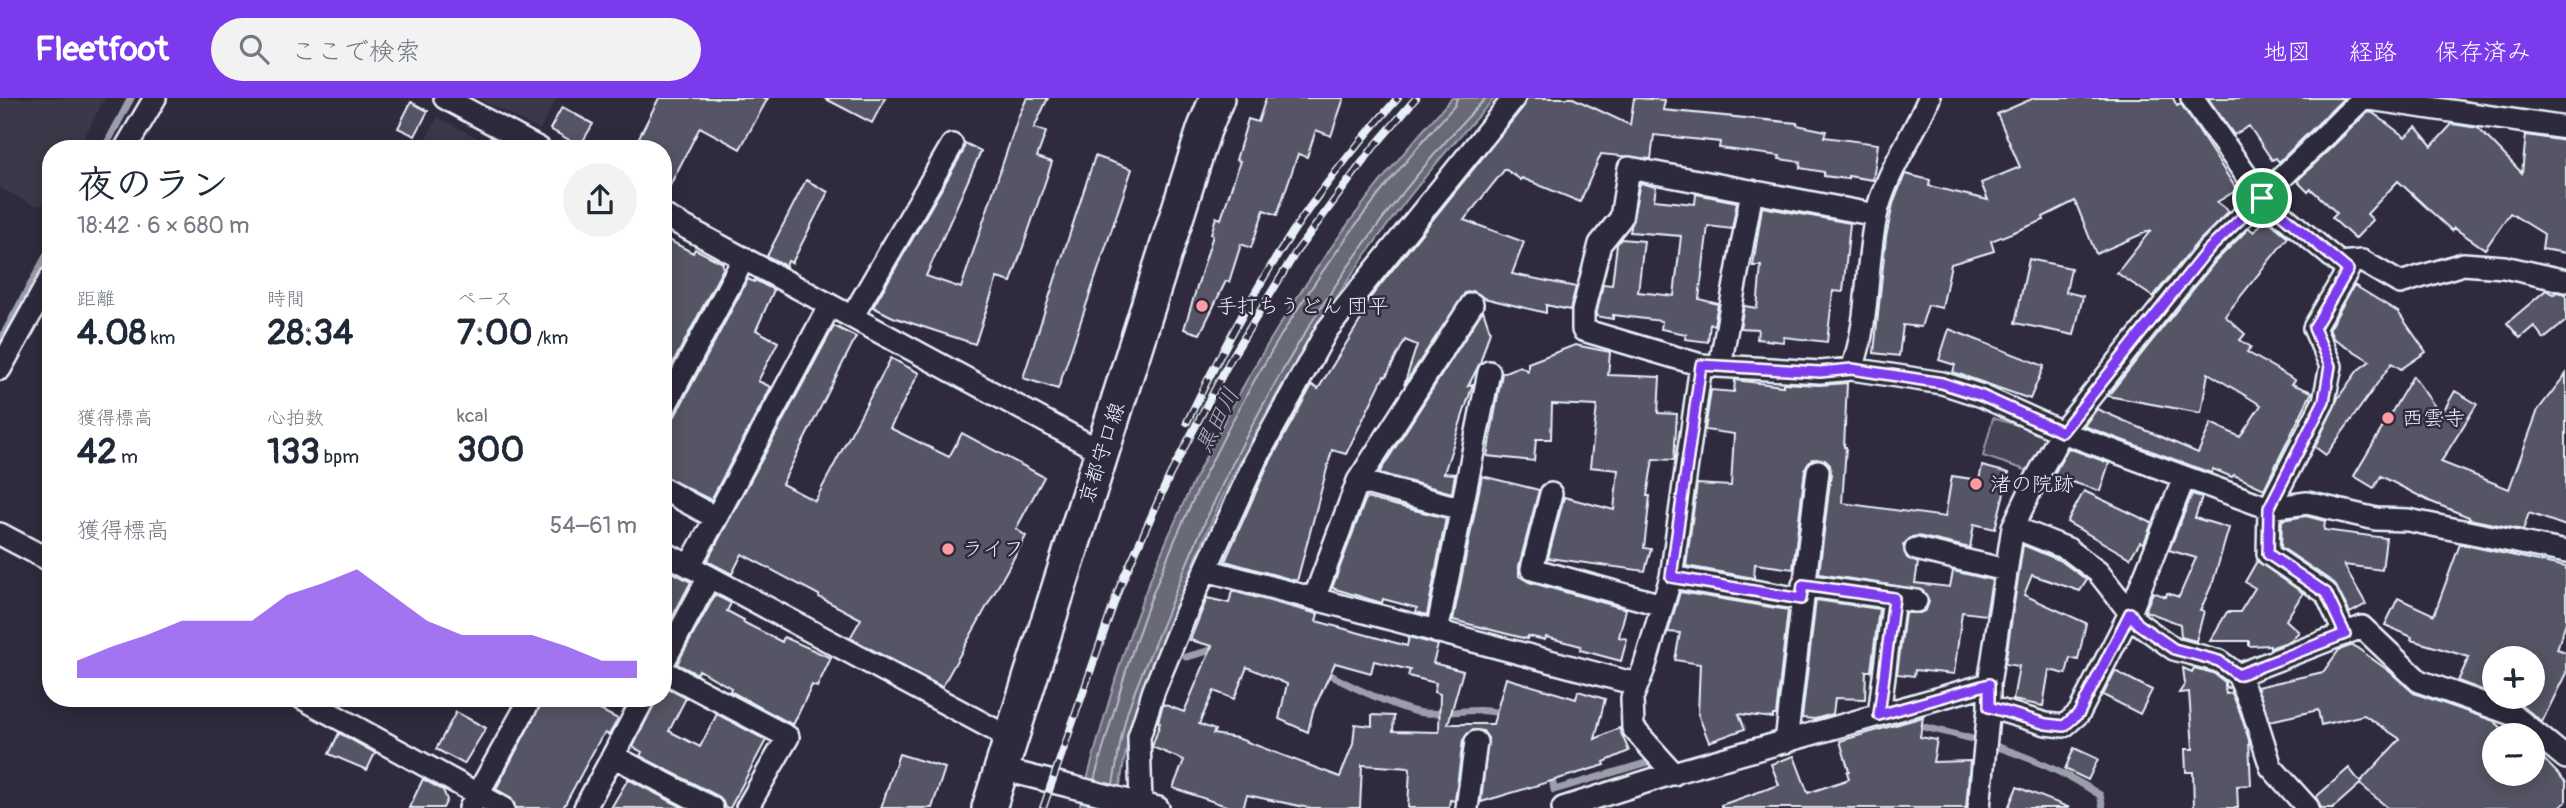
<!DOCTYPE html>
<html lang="ja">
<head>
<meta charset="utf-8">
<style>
	:root { --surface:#fff; --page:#f2f2f3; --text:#1f2937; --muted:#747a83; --accent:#7c3aed }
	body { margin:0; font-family:Pangolin,"Klee One",sans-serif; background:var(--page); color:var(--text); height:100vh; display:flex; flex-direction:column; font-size:26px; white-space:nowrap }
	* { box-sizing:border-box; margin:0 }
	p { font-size:23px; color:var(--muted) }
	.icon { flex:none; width:38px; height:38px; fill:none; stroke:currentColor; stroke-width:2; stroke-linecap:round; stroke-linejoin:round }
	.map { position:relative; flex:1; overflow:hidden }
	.details { position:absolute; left:42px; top:42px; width:630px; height:567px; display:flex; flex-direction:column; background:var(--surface); border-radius:28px; box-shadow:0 4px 18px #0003 }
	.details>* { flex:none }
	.fabs { position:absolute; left:2482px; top:548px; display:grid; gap:14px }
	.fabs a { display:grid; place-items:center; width:63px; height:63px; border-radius:50%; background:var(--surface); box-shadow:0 4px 18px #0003; font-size:35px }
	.pin { position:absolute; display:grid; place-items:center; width:60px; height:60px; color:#fff; margin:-30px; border:4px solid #fff; border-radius:50%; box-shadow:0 2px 7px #0007 }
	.round { display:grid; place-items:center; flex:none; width:74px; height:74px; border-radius:37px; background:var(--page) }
	.head { display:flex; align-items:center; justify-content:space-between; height:119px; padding:0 35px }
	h1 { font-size:38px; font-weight:700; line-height:52px }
	.figures { display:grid; grid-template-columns:repeat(3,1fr); gap:10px; height:119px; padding:7px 35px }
	.figures div { display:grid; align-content:center }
	.figures b { font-size:35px; font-weight:700 }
	.figures small { font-size:19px; font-weight:400 }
	.figures p { font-size:19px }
	.chart { height:196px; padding:14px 35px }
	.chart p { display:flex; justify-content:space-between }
	.chart svg { width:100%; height:126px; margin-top:7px; fill:var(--accent); opacity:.7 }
	header { display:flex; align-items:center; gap:42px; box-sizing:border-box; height:98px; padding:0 35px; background:var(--accent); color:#fff }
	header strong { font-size:33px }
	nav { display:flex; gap:38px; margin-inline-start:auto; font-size:24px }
	.search { width:490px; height:63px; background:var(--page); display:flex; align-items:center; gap:18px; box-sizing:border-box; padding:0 24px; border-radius:38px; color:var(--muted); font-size:26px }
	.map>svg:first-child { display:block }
</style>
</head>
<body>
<header>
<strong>Fleetfoot</strong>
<div class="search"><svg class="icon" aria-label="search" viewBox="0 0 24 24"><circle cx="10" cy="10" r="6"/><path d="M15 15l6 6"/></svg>ここで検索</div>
<nav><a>地図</a><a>経路</a><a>保存済み</a></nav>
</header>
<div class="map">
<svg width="2566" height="710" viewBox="0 0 2566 710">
	<rect width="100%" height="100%" fill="#2f2a3d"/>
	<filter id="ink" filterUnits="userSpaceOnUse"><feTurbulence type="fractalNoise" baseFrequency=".0143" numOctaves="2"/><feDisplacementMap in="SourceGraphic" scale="14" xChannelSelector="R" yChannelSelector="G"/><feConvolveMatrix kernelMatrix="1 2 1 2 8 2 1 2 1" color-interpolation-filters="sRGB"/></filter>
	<g filter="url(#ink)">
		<path fill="#3b3749" d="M0,0H105L78,51H51V101L48,105L35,108L0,90Z
			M477,0H557L540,32Z
			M438,19L498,51H420Z"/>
		<path fill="#464455" stroke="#979aa6" stroke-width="2" d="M1993,320L2053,338L2029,373L1983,358Z"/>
		<path fill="#696978" stroke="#9c9fab" stroke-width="2" d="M1452,0H1495C1389,110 1303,241 1233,377C1208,427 1188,481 1168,533C1158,559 1144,585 1136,611C1126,643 1122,678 1116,710H1079C1101,632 1121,553 1152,477C1224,302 1324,139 1452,0Z"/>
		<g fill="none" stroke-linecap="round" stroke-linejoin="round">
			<path stroke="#b5bbc5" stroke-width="2" d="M1094,682C1114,614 1132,545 1159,480C1229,307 1328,145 1455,7L1457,0
				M1113,686C1118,661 1121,633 1129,609C1140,577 1155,546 1167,515C1239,328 1346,144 1486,0"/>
			<path stroke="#9c9fab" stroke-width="7" d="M104,51L131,0
				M0,243L51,149
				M1186,559L1219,550
				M1324,573C1343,585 1404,614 1424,615C1451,617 1479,607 1505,617
				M1891,623C1903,622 1916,627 1928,630C1988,643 2048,663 2100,697L2103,710
				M1551,673L1554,692L1649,664"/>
		</g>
		<path fill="#575565" stroke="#e8f1f8" stroke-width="2" fill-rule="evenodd" d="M659,0H768L740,51L700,29L663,101V51H633Z
			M824,0H885L872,25Z
			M1027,0H1048L1034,30L1046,34L1037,59L1052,64L1011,184L997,180L975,246L893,219L873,209L963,54L965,45L981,53L926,178L961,190L1019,17Z
			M1266,0H1344L1331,38L1316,32L1307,59L1298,56L1277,117L1264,112L1251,150L1241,146L1229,184L1226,183L1200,236L1184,231L1213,137L1211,136L1216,119L1221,121L1240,63L1236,62L1248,21L1258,24Z
			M1527,0H1573L1630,27L1634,0L1665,2L1663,12L1797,25V27L1826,33L1824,39L1878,46L1873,82L1848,78V81L1824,78V74L1800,70L1801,64L1779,61L1780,58L1719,50L1720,44L1654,37L1651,61L1601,56L1580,104L1522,80L1521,82L1505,71L1464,122L1524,144L1512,176L1576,189L1570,212L1546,207V215L1484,200L1473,193L1465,195L1404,287L1417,247L1405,242L1386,279L1384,278L1346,356L1332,352L1297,483L1225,463L1267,369L1312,287L1318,291L1365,215L1361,213L1365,206L1524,8Z
			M2034,0H2173L2177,8L2181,6L2237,92L2217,104L2229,113L2196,146L2153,199L2117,175L2151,132L2096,156L2075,103L2043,119L2044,122L1991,143L1994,153L1951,166L1942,210L1928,207L1921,229L1903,227L1899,258L1874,255L1886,139L1893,106L1905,76L1930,82L1929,88L1988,102L1981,85L2020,69L1997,16Z
			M2208,0H2344L2279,64L2276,60L2272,62L2249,28L2234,37Z
			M411,4L428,13L415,38L398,30Z
			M562,9L593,26L580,48L550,31Z
			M2368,14L2373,15L2405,39L2416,29L2432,48L2452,26L2478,30L2522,75L2526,37L2566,43V155L2542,151L2544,136L2510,115L2485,151L2454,130L2452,133L2398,83L2367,116L2373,122L2355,141L2332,120L2337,115L2311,91L2308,94L2297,83Z
			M1095,58L1132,71L1058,291L1023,280Z
			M806,82L828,94L792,165L788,163L786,168L767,158Z
			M1640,85L1656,89L1654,102L1695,106L1696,96L1737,104L1732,131L1708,128L1699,201L1718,206L1714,227L1710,226L1708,244L1685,241L1686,236L1661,231L1662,223L1613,217V221L1596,218L1603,186L1612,187L1617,146L1621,141L1644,143L1638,194L1674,198L1681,138L1630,134Z
			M1762,109L1850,125L1843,194L1833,193L1827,244L1784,239L1783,244L1757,241L1758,231L1740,230L1744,208L1757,210L1761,168H1753Z
			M2265,120L2288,139L2225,218L2245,236L2240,242L2251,249L2247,254L2295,282L2292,286L2312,294L2264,391L2234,377L2232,379L2213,371L2211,375L2084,328L2097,311L2198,355L2211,325L2240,339L2261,307L2208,275L2201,315L2108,298L2216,163L2249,130L2254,134Z
			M663,139L693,155L695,151L723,165L722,168L724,169L663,284Z
			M2029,161L2071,170L2066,194L2083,198L2074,237L2015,225Z
			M748,181L754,184L755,182L774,192L756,232L778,244L758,283L771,289L711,402L663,378V325L675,318Z
			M2354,187L2398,214L2426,254L2401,271L2392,265L2326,357L2315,349L2338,300L2358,272L2370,263L2333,240L2329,231Z
			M2546,192L2554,196L2557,194L2566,196V223L2544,241L2534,228L2520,240L2507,225Z
			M1483,212L1490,233L1480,265L1468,288L1473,286L1444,375L1455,376L1452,395L1379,375Z
			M834,228L856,239L782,386L815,403L891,260L919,275L890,330L949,359L962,335L1044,379L1016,431L1026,438L942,589L850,540L861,521L819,499V497L742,456L732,476L707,463Z
			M1949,231L2044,268L2030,301L1953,274L1955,267L1939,262Z
			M1575,247L1610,254L1608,277L1660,279L1658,315L1677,316L1674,362L1653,361L1647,398H1650L1644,450L1651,451L1645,473L1548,460L1564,399L1614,412L1618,372L1590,369L1597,308L1552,306L1551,341H1536L1534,363L1487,358L1502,275L1520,268L1528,273V265Z
			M2566,276V428L2529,415L2523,432L2469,421V419L2429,403L2381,378L2374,390L2354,378L2413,278L2441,317L2455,293L2477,306L2441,364L2509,391L2538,312Z
			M1735,282L1783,288V285L1819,287L1847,285L1844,349H1846L1842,405L1945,419L1952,378L1979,382L1982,368L2009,375L1995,431L1974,426L1970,450L1918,438L1912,439L1903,447L1907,460L1918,465L1915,485L1950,489L1953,473L1992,482L1986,517L1962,514L1954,576L1915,572L1914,578L1897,576L1905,515H1920L1926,512L1929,504L1923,492L1819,476L1831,375L1830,367L1825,362L1812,361L1805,371L1793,471L1755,466L1754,480L1686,468L1697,386L1731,388L1734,336L1705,332L1711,292L1734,294Z
			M2068,350L2109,365L2100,393L2053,378Z
			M1482,378L1539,392L1519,468V478L1529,484L1626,511L1619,539L1627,541L1621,563L1580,552L1581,548L1546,539L1545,542L1528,538L1527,541L1453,522Z
			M2084,393L2152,425L2144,445L2140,444L2130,460L2067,424Z
			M2192,396L2202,399L2195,420L2229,430L2213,484L2200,513H2204L2196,543L2181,539L2180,526L2145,513L2153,494L2166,499L2167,495L2179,499L2196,460L2169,452Z
			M1366,400L1446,420L1427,517L1416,514L1417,510L1383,501L1382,505L1332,490Z
			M2306,418L2325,423L2324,432L2386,440L2382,472L2344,467L2366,506L2350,515L2334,485L2281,449L2282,422Z
			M2460,446L2566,469V524L2557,551L2566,554V575L2542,624L2519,605L2523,598H2532V560H2494V575L2485,593L2458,583L2469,559L2411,542L2412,539L2385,527L2398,500L2434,517Z
			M2023,447L2061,463L2087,482L2080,493L2032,477L2024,497L2086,525L2078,562L2070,560L2066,576L2049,572L2043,608L2013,602L2019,568L2005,566Z
			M2257,463L2303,495L2286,522L2299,534L2290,543L2270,550V547L2249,548V543H2210L2227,514H2240L2255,490L2245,484Z
			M663,469L691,484L663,537Z
			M1232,493L1318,516L1316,523L1407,548L1409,539L1438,547L1433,565L1463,573L1448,626H1493L1506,580L1576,601L1578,593L1605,601L1595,641L1619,630L1629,653L1604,664L1605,667L1481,704L1488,640L1483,633L1472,632L1463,642L1455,703L1450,702L1449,710H1408L1410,670L1362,667L1360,710H1309L1247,697L1243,710H1232L1173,690L1184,662L1152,649L1160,625L1158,624L1163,606L1184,614L1212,548L1190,542L1207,500L1229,505ZM1374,563L1410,572L1408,578L1436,585L1434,594L1440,596L1439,634L1393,633L1394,618L1372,617V628L1355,626L1353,646L1340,679L1237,640L1213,636L1215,632L1199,626L1214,593L1234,601L1247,569L1287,586L1279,621L1308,634L1313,613L1335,565L1371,575Z
			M1680,494L1788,512L1776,617H1773V620L1739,616L1745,631L1709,644L1698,616L1700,566L1675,562L1680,535L1668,534Z
			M715,497L731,505L727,513L744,522L743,524L782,544L784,539L831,560L817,589L812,587L793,627L730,593L731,590L699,572L697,576L677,566Z
			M1816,502L1879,511L1871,573H1866L1865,601L1835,600L1833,616L1815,621L1802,620Z
			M2353,547L2389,573L2414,595L2494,623L2505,633L2507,629L2517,637H2494V676H2532V649L2566,684V704L2559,710H2388L2360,686L2333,710H2321L2316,699L2349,670L2360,684L2400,641L2364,617L2321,627L2318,612L2270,623L2257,589L2323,574L2339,552Z
			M2183,570L2192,574L2194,570L2213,575L2225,584V588L2229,590L2225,591L2226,596L2232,595L2240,614L2249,642L2251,687L2237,688L2238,710H2194L2193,674H2186L2185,651H2193L2189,594L2179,595L2185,586Z
			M2115,573L2152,592L2140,616L2103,597Z
			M663,588L686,600L669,633L700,649L717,616L766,642L730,710H725L723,704L718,698L640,658L642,654L633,649L657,600H663Z
			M544,600H560L576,609L580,602L618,621L609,637L605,635L599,643L563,710H516L510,699L496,691Z
			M456,614L486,630L464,666L436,651Z
			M1923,619L1920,639L1937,642L1933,664L1970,663L1966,710H1721V707L1779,687L1771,666L1794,658L1808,695L1849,681L1847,674L1849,673L1840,643Z
			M339,635L375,655L367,672L329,656Z
			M2074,650L2098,661L2088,682L2065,671Z
			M899,656L945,670L932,710H881Z
			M423,681L443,692L447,702L443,710H409Z
			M628,681L684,710H611Z
			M2017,689L2068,709L2067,710H2008Z"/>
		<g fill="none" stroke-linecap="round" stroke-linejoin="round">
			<defs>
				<path id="minor" d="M445,0L540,51
					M2192,0L2262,100L2348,172L2314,230L2331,268L2324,303L2269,410L2268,456L2326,495L2345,536
					M2363,0L2566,30
					M125,51L155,0
					M663,117L1102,354
					M1876,117L1629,70L1621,120L1600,146L1583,213V232L1701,267L1820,274L1852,271L1942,285L1982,298L2062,334L2269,410L2307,405L2376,421L2408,422L2566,454
					M2339,165L2362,163L2400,185L2463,166L2504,169L2566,183
					M852,219L952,47
					M1720,268L1752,93
					M0,271L51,179
					M1852,271C1870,220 1865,169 1876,118C1885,76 1913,39 1929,0
					M663,312L744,160
					M1358,383L1462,411
					M663,391L716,420L830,207
					M1551,396L1532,471L1662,507
					M2013,429L2068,451L2098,474L2138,525L2174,551L2219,563L2238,577L2252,609L2271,669L2308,710
					M0,436L51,463
					M1916,451L2006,472
					M663,454L1010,640
					M689,468L716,420
					M1206,472L1636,586
					M1671,479L1801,501
					M1803,487L1916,503
					M1314,501L1358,383L1472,206
					M1437,534L1489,274
					M663,565L709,479
					M663,573L788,639L747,710
					M2238,577L2362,529L2419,583L2512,616L2566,660
					M302,600L503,710
					M1989,609L2046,626L2064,628L2079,615L2130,515L2184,380
					M1879,617L1894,500
					M1786,644L1818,373
					M613,658L712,710
					M1001,671L1141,706
					M1674,676L1633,630L1632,600L1644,570L1671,479L1701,267
					M470,710L531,600
					M585,710L644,600
					M1158,710L1141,706L1139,639L1154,592L1185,517L1255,363L1327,232L1514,0
					M1467,710L1476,644
					M1563,710L1680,673L1989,586
					M1979,710L1989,609V586L2013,429L2036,381L2062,334L2206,154L2363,0"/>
				<path id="primary" d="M989,710L1204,32L1217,0"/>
			</defs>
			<use href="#minor" stroke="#e8f1f8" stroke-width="26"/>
			<use href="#primary" stroke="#e8f1f8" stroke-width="38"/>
			<use href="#minor" stroke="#2f2a3d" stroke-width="21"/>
			<use href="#primary" stroke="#2f2a3d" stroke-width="33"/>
			<defs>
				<path id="rail" d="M1187,324C1216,264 1247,205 1283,149C1316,96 1357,46 1398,0
					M1043,710L1120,488L1170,377L1229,264L1296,154L1373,50L1416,0"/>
			</defs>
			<use href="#rail" stroke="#e8f1f8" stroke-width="8"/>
			<use href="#rail" stroke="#2f2a3d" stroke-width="5" stroke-dasharray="16" stroke-linecap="butt"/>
		</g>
	</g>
	<g fill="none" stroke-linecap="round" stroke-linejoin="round" filter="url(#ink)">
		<defs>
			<path id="route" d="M2262,100L2348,172L2314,230L2330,268L2324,303L2269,410L2268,456L2326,495L2345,536L2238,577L2219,563L2174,551L2138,526L2130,515L2079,615L2064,628L2046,626L1989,609V586L1879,617L1894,500L1803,487L1801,501L1671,479L1701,267L1820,274L1852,271L1942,285L1982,298L2062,334L2206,154Z"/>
		</defs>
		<use href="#route" stroke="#fff" stroke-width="14"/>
		<use href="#route" stroke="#7c3aed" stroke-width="9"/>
	</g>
	<g fill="#ff9aa2" stroke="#2f2a3d" stroke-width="2.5">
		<circle cx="1202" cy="208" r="7"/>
		<circle cx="2388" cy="320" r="7"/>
		<circle cx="1976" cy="386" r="7"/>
		<circle cx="948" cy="451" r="7"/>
	</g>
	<g text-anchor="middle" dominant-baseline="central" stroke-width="5" stroke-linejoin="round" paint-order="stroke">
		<g font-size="21" fill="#e8f1f8" stroke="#2f2a3d" text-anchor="start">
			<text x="1216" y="208">手打ちうどん 団平</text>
			<text x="2402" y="320">西雲寺</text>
			<text x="1990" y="386">渚の院跡</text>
			<text x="962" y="451">ライフ</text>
		</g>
		<g font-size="21" fill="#e8f1f8" stroke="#2f2a3d">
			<text transform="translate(1102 355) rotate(-72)">京都守口線</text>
		</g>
		<g font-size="23" font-style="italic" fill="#afb4be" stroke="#2f2a3d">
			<text transform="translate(1217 322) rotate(-63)">黒田川</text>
		</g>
	</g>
</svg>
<div class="fabs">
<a>+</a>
<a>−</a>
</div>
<div class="pin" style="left:2262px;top:100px;background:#1e9e55"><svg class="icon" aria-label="arrive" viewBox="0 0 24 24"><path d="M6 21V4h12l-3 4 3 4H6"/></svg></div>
<section class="details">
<div class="head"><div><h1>夜のラン</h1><p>18:42 · 6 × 680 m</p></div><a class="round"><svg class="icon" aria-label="share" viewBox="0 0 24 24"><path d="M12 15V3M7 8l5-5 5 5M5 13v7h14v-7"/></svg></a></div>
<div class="figures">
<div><p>距離</p><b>4.08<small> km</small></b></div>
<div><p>時間</p><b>28:34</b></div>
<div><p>ペース</p><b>7:00<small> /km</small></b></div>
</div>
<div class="figures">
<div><p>獲得標高</p><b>42<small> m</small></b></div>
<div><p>心拍数</p><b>133<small> bpm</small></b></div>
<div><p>kcal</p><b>300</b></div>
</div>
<div class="chart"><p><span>獲得標高</span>54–61 m</p>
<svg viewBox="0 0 160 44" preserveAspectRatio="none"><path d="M0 44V38L10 33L20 29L30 24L40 24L50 24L60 15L70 11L80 6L90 15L100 24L110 29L120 29L130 29L140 33L150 38L160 38V44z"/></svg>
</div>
</section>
</div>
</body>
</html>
